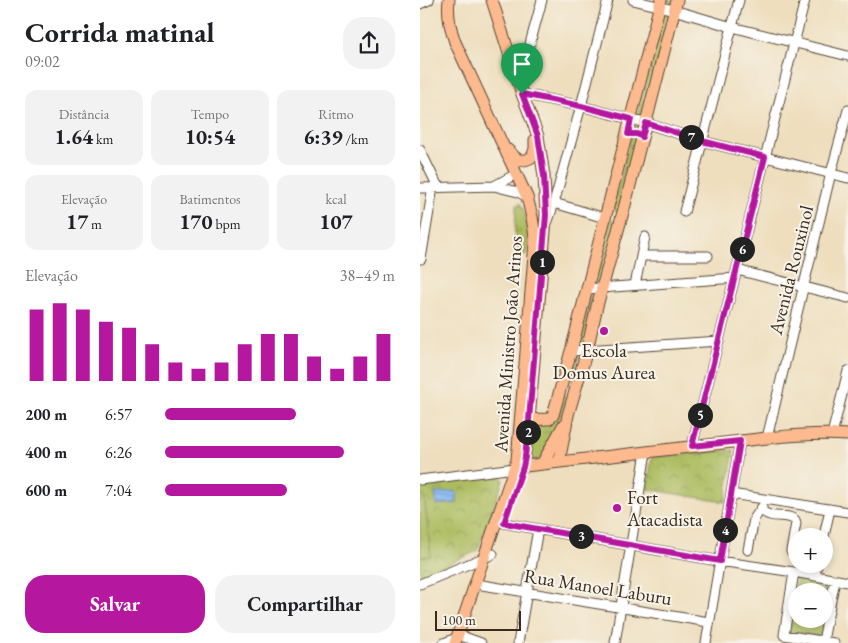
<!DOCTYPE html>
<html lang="pt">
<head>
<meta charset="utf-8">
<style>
	:root { --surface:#fff; --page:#f2f2f2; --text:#202124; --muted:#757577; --accent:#b5179e }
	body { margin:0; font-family:"EB Garamond",serif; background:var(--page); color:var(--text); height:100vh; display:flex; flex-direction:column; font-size:19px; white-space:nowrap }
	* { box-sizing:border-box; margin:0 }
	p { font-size:16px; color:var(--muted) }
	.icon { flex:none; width:28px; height:28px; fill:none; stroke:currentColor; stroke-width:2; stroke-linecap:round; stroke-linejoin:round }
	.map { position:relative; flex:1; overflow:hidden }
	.panel { display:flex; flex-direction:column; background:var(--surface); width:420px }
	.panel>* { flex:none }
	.tools { position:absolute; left:368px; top:528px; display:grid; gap:10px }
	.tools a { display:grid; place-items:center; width:45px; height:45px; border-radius:50%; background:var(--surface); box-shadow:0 2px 8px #0003; font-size:25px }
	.scale { position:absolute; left:15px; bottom:12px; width:86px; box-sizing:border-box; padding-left:5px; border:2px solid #3b2a1e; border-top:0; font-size:14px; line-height:18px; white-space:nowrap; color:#3b2a1e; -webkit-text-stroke:4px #f7f3e8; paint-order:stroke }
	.pin { position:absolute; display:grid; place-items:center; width:42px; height:42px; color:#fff; margin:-51px -21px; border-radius:50% 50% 50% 0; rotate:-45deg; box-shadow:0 0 5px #0007 }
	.pin .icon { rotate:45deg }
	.km { position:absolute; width:25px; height:25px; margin:-12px; border-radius:50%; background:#222; color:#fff; font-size:14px; line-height:25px; text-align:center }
	.round { display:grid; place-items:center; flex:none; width:52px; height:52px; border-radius:20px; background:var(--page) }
	.overview { display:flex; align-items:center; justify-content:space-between; height:85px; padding:0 25px }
	h1 { font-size:28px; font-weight:700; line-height:38px }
	.stats { display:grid; grid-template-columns:repeat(3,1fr); gap:8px; height:85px; padding:5px 25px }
	.stats div { display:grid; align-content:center; border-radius:12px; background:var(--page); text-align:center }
	.stats b { font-size:21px; font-weight:700 }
	.stats small { font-size:14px; font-weight:400 }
	.stats p { font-size:14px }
	.chart { height:140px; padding:10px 25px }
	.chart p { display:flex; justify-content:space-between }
	.chart svg { width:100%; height:90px; margin-top:5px; stroke:var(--accent); stroke-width:6 }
	.button { display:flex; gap:10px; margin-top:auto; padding:10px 25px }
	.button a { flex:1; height:58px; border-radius:20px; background:var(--accent); color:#fff; font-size:20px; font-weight:700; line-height:58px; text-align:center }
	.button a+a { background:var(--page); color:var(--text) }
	ul { padding:0 25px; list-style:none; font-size:16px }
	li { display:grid; grid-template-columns:80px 60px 1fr; align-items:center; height:38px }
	li i { height:12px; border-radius:6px; background:var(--accent) }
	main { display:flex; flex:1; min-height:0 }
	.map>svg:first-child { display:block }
</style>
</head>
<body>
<main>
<section class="panel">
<div class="overview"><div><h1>Corrida matinal</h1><p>09:02</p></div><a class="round"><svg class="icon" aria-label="share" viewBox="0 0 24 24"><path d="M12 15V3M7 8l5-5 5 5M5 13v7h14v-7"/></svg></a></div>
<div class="stats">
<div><p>Distância</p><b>1.64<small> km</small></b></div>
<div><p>Tempo</p><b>10:54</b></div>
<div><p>Ritmo</p><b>6:39<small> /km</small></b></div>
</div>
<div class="stats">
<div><p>Elevação</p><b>17<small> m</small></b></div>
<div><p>Batimentos</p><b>170<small> bpm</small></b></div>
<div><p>kcal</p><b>107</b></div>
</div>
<div class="chart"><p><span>Elevação</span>38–49 m</p>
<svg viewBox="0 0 160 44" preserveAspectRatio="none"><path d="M5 44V9M15 44V6M25 44V9M35 44V15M45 44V18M55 44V26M65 44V35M75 44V38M85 44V35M95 44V26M105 44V21M115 44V21M125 44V32M135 44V38M145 44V32M155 44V21"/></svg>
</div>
<ul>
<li><b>200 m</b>6:57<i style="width:57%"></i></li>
<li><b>400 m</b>6:26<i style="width:78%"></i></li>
<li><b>600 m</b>7:04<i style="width:53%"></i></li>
</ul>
<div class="button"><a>Salvar</a><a>Compartilhar</a></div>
</section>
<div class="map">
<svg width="428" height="643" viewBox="0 0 428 643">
	<defs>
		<pattern id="grass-tufts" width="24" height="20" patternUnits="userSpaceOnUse" patternTransform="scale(1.25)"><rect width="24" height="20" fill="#acbc5f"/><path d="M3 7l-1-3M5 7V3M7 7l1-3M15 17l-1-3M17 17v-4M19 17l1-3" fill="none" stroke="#8d994e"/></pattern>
		<pattern id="park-crowns" width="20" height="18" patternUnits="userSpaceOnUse" patternTransform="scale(1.25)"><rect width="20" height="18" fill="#acbc5f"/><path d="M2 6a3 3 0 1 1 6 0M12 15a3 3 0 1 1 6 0" fill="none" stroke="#8d994e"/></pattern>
		<pattern id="water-rules" width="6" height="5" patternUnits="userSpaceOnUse" patternTransform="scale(1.25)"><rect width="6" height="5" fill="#85b8f2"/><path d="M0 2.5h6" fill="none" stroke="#6e96c3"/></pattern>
	</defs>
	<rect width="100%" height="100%" fill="#f7f3e8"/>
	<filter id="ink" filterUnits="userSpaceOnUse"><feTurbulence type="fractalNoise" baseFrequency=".02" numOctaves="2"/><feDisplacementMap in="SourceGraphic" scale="10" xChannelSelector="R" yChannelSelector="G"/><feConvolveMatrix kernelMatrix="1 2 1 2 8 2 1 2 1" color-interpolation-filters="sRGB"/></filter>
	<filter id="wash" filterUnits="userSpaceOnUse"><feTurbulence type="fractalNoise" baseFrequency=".0096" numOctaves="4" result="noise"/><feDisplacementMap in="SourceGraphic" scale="20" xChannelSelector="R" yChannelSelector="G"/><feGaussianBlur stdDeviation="1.12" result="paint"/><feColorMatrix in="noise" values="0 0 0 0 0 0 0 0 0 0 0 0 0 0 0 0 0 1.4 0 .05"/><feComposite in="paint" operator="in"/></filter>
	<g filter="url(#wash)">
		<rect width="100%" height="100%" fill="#eedebd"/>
		<path fill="url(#grass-tufts)" stroke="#74733e" d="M247,0H253L199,212L192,210Z
			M100,203C109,220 109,235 107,253L104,255L97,253L94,248L96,206Z
			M190,220L196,222L153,382L150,380Z
			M142,393L147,399L136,429L119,460L109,461L112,423L131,424Z"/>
		<path fill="url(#park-crowns)" stroke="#74733e" fill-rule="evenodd" d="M314,450L305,502L227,489L232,457Z
			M80,475L83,479L81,487L57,551L0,576V485Z
			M377,577L412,584L402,637L367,631ZM376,591H404V619H376Z"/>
		<path fill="#acbc5f" stroke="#74733e" d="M4,495L11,556L0,557V496Z"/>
		<path fill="url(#water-rules)" stroke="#607188" d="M36,491L37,503L16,505L15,493Z"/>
	</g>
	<g filter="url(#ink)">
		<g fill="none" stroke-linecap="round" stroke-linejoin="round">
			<defs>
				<path id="minor" d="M213,0L254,10L312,27L428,56
					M0,4L9,0
					M99,84L122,0
					M102,94L161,106L225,123L282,141L428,178
					M0,150L18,187
					M74,186L96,174
					M0,188L74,186L98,192L107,197
					M134,203L185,218
					M264,212L319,0
					M128,221L134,203L161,106L188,0
					M221,256H288
					M1,259L13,187
					M317,270L428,298
					M215,285L225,237
					M167,289L315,278
					M151,351L299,341
					M412,434L428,371
					M347,438L411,173L428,110
					M272,446L385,0
					M0,480L95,468
					M311,494L428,512
					M341,510C353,521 365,512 375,520L376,523L371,551
					M84,523L299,561L374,572L428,582
					M404,536L410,509
					M328,550L334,519L342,507
					M374,572L364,635L414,643
					M395,575L397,564
					M0,584L73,554
					M62,585L289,622
					M44,637L61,643
					M403,641L415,580
					M24,643L37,638
					M98,643L118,529
					M195,643L226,452
					M286,643L320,441"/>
				<path id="major" d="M29,0C27,15 30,28 35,42L107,197C111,212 115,227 115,243L97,460L35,643
					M72,0L102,94L118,136L124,176L126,215L125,231L109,420L103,467
					M88,150C96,159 100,164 112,157L115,149V140
					M103,420L129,419L133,415L151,351L241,0
					M139,462L148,415L167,350L177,306L205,205L257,0
					M122,464L143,426
					M97,467L347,438C374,435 401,433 428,435"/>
			</defs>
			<use href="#minor" stroke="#564536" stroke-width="11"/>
			<use href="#major" stroke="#564536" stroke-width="13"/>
			<use href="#minor" stroke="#fff" stroke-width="9"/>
			<use href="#major" stroke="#fcba8e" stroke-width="11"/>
		</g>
	</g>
	<g fill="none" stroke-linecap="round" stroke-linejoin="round" filter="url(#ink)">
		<defs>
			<path id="route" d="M102,94L161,106L211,119L208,134H217L222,137L226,123L282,141L345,157L272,446L320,441L300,561L84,523L103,467L105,457L109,420L126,215L124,176L118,136Z"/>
		</defs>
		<use href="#route" stroke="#fff" stroke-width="10"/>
		<use href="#route" stroke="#b5179e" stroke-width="6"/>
	</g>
	<g fill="#b5179e" stroke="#f7f3e8" stroke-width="2">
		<circle cx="184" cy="331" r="5"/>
		<circle cx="197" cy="508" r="5"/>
	</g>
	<g text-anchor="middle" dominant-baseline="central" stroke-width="4" stroke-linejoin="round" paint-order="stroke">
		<g font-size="19" fill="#3b2a1e" stroke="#f7f3e8">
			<text transform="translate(371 270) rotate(-76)">Avenida Rouxinol</text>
			<text transform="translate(88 344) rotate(-86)">Avenida Ministro João Arinos</text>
			<text transform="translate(178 587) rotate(9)">Rua Manoel Laburu</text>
		</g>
		<g font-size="19" fill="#3b2a1e" stroke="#f7f3e8">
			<text x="184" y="350">Escola<tspan x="184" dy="22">Domus Aurea</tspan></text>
			<text x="207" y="497" text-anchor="start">Fort<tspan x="207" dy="22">Atacadista</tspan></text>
		</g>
	</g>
</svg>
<div class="tools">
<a>+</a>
<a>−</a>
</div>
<div class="scale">100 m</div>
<div class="pin" style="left:102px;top:94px;background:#1e9e55"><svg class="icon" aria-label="arrive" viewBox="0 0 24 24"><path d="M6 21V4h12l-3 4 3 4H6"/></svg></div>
<b class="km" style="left:122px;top:262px">1</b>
<b class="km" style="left:108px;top:432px">2</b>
<b class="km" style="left:161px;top:536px">3</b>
<b class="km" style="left:305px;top:530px">4</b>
<b class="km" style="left:280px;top:415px">5</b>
<b class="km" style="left:322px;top:249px">6</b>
<b class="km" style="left:271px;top:137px">7</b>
</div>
</main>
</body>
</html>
